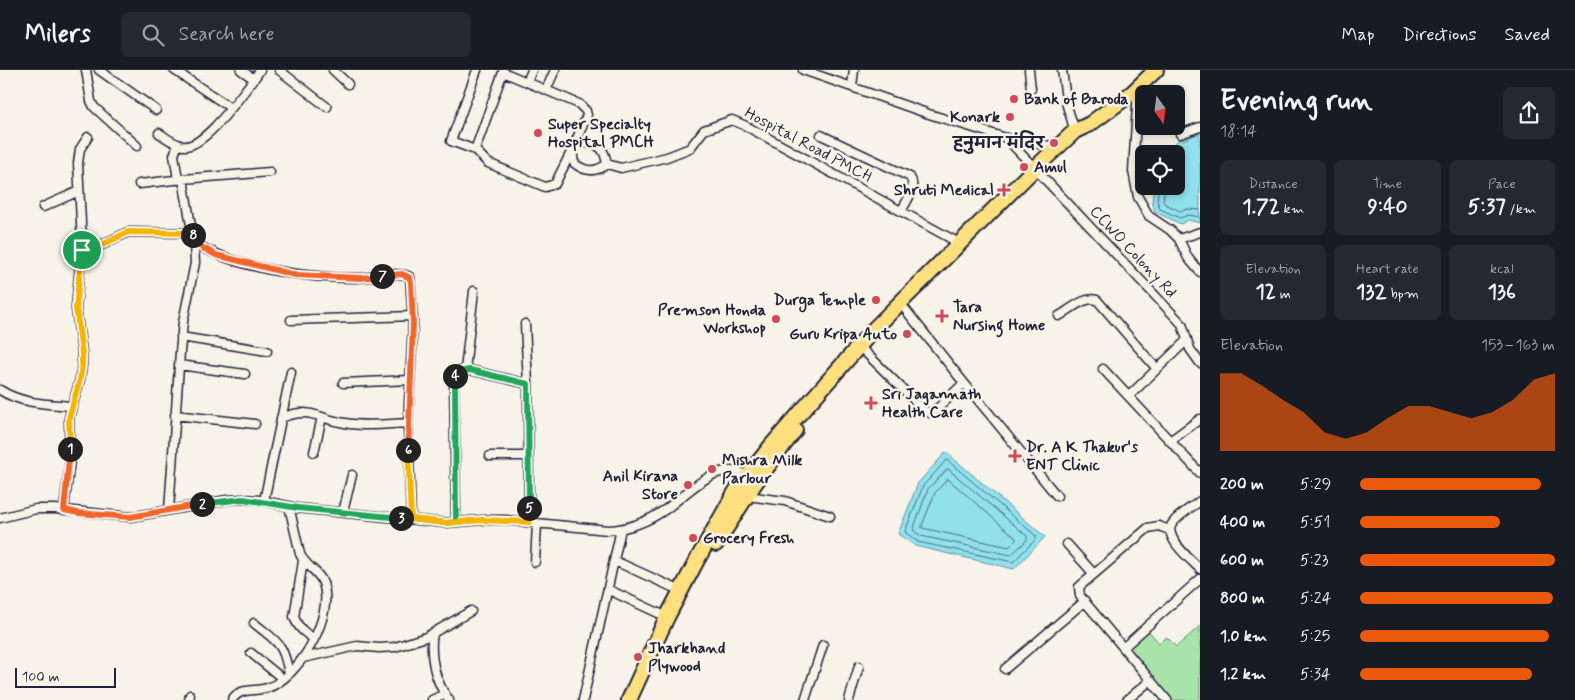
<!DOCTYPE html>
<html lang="en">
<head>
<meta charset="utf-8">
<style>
	:root { --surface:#171b24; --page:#242831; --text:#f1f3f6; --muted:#9ea1a6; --line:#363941; --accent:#ea580c }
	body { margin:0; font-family:Mynerve,"Playpen Sans Deva",sans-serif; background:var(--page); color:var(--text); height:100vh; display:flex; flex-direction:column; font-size:19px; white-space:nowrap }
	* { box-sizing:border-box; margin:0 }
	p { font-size:16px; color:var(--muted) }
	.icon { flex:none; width:28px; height:28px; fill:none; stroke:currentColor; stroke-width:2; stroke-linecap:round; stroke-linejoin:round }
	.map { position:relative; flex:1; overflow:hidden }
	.details { display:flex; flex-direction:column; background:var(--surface); width:375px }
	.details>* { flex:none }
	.needle { width:32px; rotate:166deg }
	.controls { position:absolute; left:1135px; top:15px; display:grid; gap:10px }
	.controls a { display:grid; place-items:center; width:50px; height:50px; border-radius:8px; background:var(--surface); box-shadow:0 2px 8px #0003; font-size:25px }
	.scale { position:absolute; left:15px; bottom:12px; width:101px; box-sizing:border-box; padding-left:5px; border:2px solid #22223b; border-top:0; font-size:14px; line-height:18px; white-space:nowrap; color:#22223b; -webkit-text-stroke:4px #f7f3e8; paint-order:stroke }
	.pin { position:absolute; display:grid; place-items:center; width:42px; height:42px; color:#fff; margin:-21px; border:2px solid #fff; border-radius:50%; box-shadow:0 1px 5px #0007 }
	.km { position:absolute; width:25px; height:25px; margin:-12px; border-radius:50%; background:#222; color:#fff; font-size:14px; line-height:25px; text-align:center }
	.round { display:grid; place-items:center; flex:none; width:52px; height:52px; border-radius:8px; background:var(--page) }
	.headline { display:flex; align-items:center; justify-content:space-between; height:85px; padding:0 20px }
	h1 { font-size:28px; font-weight:800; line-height:38px }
	.figures { display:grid; grid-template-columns:repeat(3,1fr); gap:8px; height:85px; padding:5px 20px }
	.figures div { display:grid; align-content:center; border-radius:8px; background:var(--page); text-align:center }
	.figures b { font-size:21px; font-weight:800 }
	.figures small { font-size:14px; font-weight:400 }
	.figures p { font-size:14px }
	.chart { height:140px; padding:10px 20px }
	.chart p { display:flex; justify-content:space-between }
	.chart svg { width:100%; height:90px; margin-top:5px; fill:var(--accent); opacity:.7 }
	ul { padding:0 20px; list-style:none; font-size:16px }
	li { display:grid; grid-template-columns:80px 60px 1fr; align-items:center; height:38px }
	li i { height:12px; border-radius:6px; background:var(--accent) }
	header { display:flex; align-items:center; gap:30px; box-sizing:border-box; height:70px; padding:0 25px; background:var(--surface); border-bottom:1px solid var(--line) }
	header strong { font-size:24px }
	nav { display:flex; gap:28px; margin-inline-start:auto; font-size:18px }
	.search { width:350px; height:45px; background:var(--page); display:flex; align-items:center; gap:12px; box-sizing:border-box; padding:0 18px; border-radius:8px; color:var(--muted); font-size:19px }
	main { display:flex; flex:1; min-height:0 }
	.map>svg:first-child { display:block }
</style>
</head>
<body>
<header>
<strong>Milers</strong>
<div class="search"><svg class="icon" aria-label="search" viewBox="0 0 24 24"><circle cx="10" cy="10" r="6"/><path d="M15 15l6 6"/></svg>Search here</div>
<nav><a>Map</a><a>Directions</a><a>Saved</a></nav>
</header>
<main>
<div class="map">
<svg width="1200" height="630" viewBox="0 0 1200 630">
	<rect width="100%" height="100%" fill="#f7f3e8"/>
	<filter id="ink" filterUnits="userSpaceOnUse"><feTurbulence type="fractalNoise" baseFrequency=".02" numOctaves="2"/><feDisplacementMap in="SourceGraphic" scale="10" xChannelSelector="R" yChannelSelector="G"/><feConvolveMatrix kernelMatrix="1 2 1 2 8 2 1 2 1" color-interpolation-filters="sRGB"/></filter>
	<g filter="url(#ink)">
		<path fill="#a8e4aa" stroke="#658372" d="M1200,556V630H1173L1127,578L1147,559L1159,573L1167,567L1176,577Z"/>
		<path fill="#90e0ed" stroke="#6494a6" d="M1200,63V153L1188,150L1181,154L1155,142L1152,131L1154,117L1176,116V84H1170L1172,77L1179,69L1183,70Z
			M946,382L1045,467L1014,499L915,476L898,464L918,413Z"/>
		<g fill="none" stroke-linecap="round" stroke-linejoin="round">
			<path stroke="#4e6e82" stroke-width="1" d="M1159,116L1157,130L1160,139L1180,148L1188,145L1200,147
				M1165,116L1163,130L1165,134L1180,141L1188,139L1200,140
				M947,390L1036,466V469L1013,492L918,472L905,462L923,416Z
				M948,399L1027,466V470L1011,485L921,466L913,460L928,419Z
				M948,409L1015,467L1016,470L1009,477L922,458V455L935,423Z"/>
			<defs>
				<path id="street" d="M86,0L91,31L94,37L137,76
					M99,0L156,40
					M174,0L231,38
					M241,0L254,9L260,0
					M279,0L327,37
					M333,0L348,14
					M803,0L929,44L1006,68L1056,77
					M1029,0L1031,19
					M1062,0L1067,36L1075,61
					M527,12L532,0
					M852,16L854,0
					M1138,18L1133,101L1138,127L1149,146L1170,160L1179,169L1188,188L1200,202
					M546,20L555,0
					M159,63C166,68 174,74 183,76C204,79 241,25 254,9
					M1180,64L1200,57
					M821,65L910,107C917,118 907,130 902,140
					M1006,68L1182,254L1190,279L1200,293
					M178,74L174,85L178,109
					M475,80L451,71L477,0
					M607,94C595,103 585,102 574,93L572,80L587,45L586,41L579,34L503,2L475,80L488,93L545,117L555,114L572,80L582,72C600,75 604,77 607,94L621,98L667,87L690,78L704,60L732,50L746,56L959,173
					M139,114L183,109L270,102
					M43,137L79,121
					M1179,169L1200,162
					M194,173C239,199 305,208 357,208C370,208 401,200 410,207L413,253L408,353L411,449
					M82,180L104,174L128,162L192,163
					M905,239L964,313L1057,426
					M1059,246C1070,240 1084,226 1097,230L1157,299
					M291,250L413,246
					M525,254L528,314L529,452
					M181,267L267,281
					M865,282L925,341L930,343L935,341L964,313
					M179,295L245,304
					M1103,299L1200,403
					M465,300L474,221
					M343,313L410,310
					M0,320C22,334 47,334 72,336
					M1129,326L1187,270
					M175,345L255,354
					M281,348C311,336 317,349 345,353C365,357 388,354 408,353
					M1170,371L1200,349
					M314,382L322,347
					M490,386H528
					M747,426L785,431L830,446
					M264,431L291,302
					M1200,431C1191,438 1178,445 1172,454C1163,467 1191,490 1200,499
					M64,440L70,390L69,348L80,309L82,295V283L76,238L82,173L78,93L80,79L88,67
					M169,440L180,282L183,252L195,193L194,173L183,109
					M343,442L352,405
					M0,448L36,439H55L130,447L227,430L243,429L259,430L297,438L446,453L482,450H505L608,460C629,459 649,451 666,439C689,423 719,386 749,407
					M456,452L454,307L457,302L463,300H470L528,314
					M1067,474L1094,504
					M303,491L294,547C298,558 305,563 314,569
					M615,491L681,521
					M535,492L537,454
					M609,520L667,547
					M254,553C278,573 283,572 289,604
					M433,563C429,586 435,612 449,630
					M1124,577L1200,509
					M251,583L283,609
					M303,588L357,576L379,578L395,577L426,567L471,541
					M1005,599L1085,531
					M189,630L190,625
					M232,630C239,617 255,622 267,618C299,608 335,546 323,513C319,501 305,496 300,484L289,436
					M432,630L445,624
					M583,630L621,459
					M805,630L823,575
					M849,630L859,596
					M1127,630L1151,610
					M1167,630L1080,526L1079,517L1148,458L1159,456L1169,460"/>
				<path id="highway" d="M716,474L755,413L795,360
					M629,630L667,547L697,490L736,421L771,376L874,259L1035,98L1075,61L1090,54L1132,23L1156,0"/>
			</defs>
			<use href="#street" stroke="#22223b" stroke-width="11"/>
			<use href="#highway" stroke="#22223b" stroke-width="18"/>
			<use href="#street" stroke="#f7f3e8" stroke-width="8"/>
			<use href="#highway" stroke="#fce080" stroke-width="14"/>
		</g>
	</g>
	<g fill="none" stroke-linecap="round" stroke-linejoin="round" filter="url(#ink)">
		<defs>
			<path id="split-1" d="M70,379L69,348L80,309L82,295V283L76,238L82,180"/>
			<path id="split-2" d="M70,379L64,440L78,443L130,447L202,434"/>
			<path id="split-3" d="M202,434L243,429L298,438L401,448"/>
			<path id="split-4" d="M401,448L446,453L456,452L455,306"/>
			<path id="split-5" d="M455,306L457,302L470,300L528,314L529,438"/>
			<path id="split-6" d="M408,380L411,449L446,453L482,450L529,452V438"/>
			<path id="split-7" d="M382,206L402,204L410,208L411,213L413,253L408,380"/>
			<path id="split-8" d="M193,165L194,173L216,185L295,205L360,208L382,206"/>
			<path id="split-9" d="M82,180L104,174L128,162L192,163L193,165"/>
		</defs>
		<use href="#split-1" stroke="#fff" stroke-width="10"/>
		<use href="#split-2" stroke="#fff" stroke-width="10"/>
		<use href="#split-3" stroke="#fff" stroke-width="10"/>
		<use href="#split-4" stroke="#fff" stroke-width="10"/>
		<use href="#split-5" stroke="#fff" stroke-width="10"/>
		<use href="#split-6" stroke="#fff" stroke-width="10"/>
		<use href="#split-7" stroke="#fff" stroke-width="10"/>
		<use href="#split-8" stroke="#fff" stroke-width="10"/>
		<use href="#split-9" stroke="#fff" stroke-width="10"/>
		<use href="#split-1" stroke="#f5b400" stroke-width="6"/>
		<use href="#split-2" stroke="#f0652b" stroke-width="6"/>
		<use href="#split-3" stroke="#22a559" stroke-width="6"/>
		<use href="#split-4" stroke="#22a559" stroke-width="6"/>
		<use href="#split-5" stroke="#22a559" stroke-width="6"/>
		<use href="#split-6" stroke="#f5b400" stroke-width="6"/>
		<use href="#split-7" stroke="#f0652b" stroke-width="6"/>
		<use href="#split-8" stroke="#f0652b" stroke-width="6"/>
		<use href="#split-9" stroke="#f5b400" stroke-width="6"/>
	</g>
	<g fill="#d1495b" stroke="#f7f3e8" stroke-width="2">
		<circle cx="1014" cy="29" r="5"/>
		<circle cx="1010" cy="47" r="5"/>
		<circle cx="538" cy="63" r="5"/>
		<circle cx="1054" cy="73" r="5"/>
		<circle cx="1024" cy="97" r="5"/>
		<path d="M1001.5 112.5h5v5h5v5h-5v5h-5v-5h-5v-5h5z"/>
		<circle cx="876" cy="230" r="5"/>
		<path d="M939.5 238.5h5v5h5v5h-5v5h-5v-5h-5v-5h5z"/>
		<circle cx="776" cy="249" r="5"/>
		<circle cx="907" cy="264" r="5"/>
		<path d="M868.5 325.5h5v5h5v5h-5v5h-5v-5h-5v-5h5z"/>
		<path d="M1012.5 378.5h5v5h5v5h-5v5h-5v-5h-5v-5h5z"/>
		<circle cx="712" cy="399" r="5"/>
		<circle cx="688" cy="415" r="5"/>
		<circle cx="693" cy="468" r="5"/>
		<circle cx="638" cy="587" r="5"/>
	</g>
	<g text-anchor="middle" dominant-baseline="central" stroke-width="5" stroke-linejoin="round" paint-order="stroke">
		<g font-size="16" font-weight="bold" fill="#22223b" stroke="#f7f3e8" text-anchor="start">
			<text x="1024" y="29">Bank of Baroda</text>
			<text x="1000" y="47" text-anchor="end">Konark</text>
			<text x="548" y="54">Super Specialty<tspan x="548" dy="18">Hospital PMCH</tspan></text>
			<text x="1044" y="73" text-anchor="end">हनुमान मंदिर</text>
			<text x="1034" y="97">Amul</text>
			<text x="994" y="120" text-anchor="end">Shruti Medical</text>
			<text x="866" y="230" text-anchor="end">Durga Temple</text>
			<text x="953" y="237">Tara<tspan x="953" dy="18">Nursing Home</tspan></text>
			<text x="766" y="240" text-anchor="end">Premson Honda<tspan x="766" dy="18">Workshop</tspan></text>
			<text x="897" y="264" text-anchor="end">Guru Kripa Auto</text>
			<text x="882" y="324">Sri Jagannath<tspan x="882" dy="18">Health Care</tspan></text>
			<text x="1026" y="377">Dr. A K Thakur's<tspan x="1026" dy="18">ENT Clinic</tspan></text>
			<text x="722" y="390">Mishra Milk<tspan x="722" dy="18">Parlour</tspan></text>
			<text x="678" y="406" text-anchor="end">Anil Kirana<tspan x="678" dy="18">Store</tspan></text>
			<text x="703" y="468">Grocery Fresh</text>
			<text x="648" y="578">Jharkhand<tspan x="648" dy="18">Plywood</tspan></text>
		</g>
		<g font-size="16" fill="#22223b" stroke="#f7f3e8">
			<text transform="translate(808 75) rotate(28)">Hospital Road PMCH</text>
			<text transform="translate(1133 182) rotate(47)">CCWO Colony Rd</text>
		</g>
	</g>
</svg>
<div class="controls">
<a><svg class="needle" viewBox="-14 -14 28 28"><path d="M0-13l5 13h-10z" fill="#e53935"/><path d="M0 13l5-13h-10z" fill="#9ea1a6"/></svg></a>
<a><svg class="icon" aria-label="locate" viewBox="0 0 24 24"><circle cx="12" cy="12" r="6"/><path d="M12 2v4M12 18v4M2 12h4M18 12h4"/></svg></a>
</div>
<div class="scale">100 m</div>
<div class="pin" style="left:82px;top:180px;background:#1e9e55"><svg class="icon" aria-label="arrive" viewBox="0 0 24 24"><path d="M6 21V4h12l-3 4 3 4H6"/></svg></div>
<b class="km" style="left:70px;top:379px">1</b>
<b class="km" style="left:202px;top:434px">2</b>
<b class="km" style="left:401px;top:448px">3</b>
<b class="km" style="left:455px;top:306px">4</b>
<b class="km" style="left:529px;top:438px">5</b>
<b class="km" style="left:408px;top:380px">6</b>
<b class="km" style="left:382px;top:206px">7</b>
<b class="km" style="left:193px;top:165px">8</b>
</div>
<section class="details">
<div class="headline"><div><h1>Evening run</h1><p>18:14</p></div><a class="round"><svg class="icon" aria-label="share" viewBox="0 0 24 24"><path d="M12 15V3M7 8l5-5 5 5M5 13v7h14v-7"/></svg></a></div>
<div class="figures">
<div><p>Distance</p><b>1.72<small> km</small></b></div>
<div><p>Time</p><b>9:40</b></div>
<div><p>Pace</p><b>5:37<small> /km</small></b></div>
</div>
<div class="figures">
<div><p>Elevation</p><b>12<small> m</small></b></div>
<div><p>Heart rate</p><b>132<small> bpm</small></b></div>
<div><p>kcal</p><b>136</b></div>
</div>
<div class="chart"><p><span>Elevation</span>153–163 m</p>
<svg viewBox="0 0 160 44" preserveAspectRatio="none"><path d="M0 44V6L10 6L20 12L30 19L40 25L50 35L60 38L70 35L80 28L90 22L100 22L110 25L120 28L130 25L140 19L150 9L160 6V44z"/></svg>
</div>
<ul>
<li><b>200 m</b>5:29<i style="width:93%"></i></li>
<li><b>400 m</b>5:51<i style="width:72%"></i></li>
<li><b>600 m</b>5:23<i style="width:100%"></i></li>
<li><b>800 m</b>5:24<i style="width:99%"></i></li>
<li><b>1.0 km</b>5:25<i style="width:97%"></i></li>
<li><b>1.2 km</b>5:34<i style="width:88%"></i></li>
</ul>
</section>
</main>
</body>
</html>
